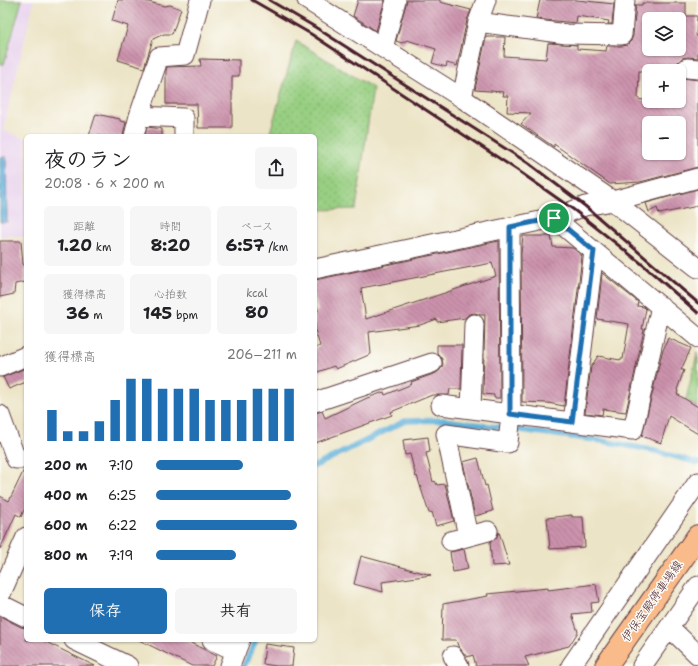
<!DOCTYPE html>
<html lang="ja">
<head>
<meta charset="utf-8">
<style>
	:root { --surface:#fff; --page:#f6f6f6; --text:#202124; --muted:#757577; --accent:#1f6fb2 }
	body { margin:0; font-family:"Shantell Sans","Klee One",sans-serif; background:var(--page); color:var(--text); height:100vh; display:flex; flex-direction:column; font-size:15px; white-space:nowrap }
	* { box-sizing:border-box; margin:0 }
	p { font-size:13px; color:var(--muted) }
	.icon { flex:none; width:22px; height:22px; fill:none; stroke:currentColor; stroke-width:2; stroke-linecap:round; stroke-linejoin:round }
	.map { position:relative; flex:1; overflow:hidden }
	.sheet { position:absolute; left:24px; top:134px; width:293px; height:508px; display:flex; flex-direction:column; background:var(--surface); border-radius:6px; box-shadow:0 1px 3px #0004 }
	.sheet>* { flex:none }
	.tools { position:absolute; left:642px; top:12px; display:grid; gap:8px }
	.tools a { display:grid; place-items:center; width:44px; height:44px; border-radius:6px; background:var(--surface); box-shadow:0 1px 3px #0004; font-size:20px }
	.pin { position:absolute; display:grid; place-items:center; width:34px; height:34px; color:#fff; margin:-17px; border:2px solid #fff; border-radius:50%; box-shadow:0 1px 4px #0007 }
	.round { display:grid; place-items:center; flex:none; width:42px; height:42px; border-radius:6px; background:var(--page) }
	.summary { display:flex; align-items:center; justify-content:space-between; height:68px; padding:0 20px }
	h1 { font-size:22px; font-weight:700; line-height:30px }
	.metrics { display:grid; grid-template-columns:repeat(3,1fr); gap:6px; height:68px; padding:4px 20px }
	.metrics div { display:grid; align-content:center; border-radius:6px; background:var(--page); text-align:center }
	.metrics b { font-size:17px; font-weight:700 }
	.metrics small { font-size:11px; font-weight:400 }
	.metrics p { font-size:11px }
	.chart { height:112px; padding:8px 20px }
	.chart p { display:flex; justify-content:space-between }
	.chart svg { width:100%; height:72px; margin-top:4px; stroke:var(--accent); stroke-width:6 }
	.button { display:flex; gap:8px; margin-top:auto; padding:8px 20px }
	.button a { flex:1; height:46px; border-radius:6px; background:var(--accent); color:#fff; font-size:16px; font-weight:700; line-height:46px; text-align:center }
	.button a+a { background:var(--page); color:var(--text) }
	ul { padding:0 20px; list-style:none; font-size:13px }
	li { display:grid; grid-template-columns:64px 48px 1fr; align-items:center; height:30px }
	li i { height:10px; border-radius:5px; background:var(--accent) }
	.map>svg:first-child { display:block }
</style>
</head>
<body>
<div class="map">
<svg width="698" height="666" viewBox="0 0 698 666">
	<defs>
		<pattern id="grass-dots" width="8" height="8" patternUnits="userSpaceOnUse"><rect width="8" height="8" fill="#98cf82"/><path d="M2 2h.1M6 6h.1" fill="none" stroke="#84b170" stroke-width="1.8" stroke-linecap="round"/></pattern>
		<pattern id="park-tufts" width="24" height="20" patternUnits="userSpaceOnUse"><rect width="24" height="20" fill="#98cf82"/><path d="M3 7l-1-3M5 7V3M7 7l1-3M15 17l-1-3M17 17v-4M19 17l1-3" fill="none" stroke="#84b170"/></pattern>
		<pattern id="building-back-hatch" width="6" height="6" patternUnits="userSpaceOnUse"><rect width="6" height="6" fill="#cb92ac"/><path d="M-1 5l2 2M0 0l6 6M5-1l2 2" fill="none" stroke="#a7778c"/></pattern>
	</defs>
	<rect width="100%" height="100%" fill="#fdfcf7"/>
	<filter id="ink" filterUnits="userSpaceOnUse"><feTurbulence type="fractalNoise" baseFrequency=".025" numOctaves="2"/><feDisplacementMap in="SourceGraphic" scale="8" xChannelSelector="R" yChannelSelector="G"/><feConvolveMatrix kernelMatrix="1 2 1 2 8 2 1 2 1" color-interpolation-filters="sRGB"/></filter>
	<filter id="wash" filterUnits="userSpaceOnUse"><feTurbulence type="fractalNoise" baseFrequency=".012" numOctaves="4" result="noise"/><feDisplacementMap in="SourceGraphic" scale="16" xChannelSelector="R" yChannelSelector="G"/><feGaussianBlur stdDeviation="0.9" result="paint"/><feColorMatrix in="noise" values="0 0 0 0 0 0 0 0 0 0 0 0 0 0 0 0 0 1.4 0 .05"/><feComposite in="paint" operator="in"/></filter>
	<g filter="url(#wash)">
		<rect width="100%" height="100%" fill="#ece4c6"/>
		<path fill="#e8d2ee" d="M0,0H34L3,130L26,139V202L24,236H0Z"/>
		<path fill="url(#grass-dots)" stroke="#717756" d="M296,41L373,88L356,209L315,210V136H269Z"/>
		<path fill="url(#park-tufts)" stroke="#717756" d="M698,351V407L686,399Z"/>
		<path fill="#98cf82" stroke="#717756" d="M0,0H22L4,64H0Z"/>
		<path fill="#5fb1da" stroke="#546882" d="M0,157H6L7,222H0Z"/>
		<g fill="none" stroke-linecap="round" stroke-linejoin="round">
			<path stroke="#5fb1da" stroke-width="5.5" d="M315,466L405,421L444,420L602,441L651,450L698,463
				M244,666L256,640"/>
		</g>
		<g id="blocks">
			<path fill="url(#building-back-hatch)" fill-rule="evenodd" d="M118,0H141L164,6L170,5L181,9L172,34H164L153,39L144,68L118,60L128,26L112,21Z
				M358,0H385L376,31L353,16Z
				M407,0H440V2L471,10L467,20L457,66L447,63L446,67L432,63L436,49L407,40L402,43L396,41Z
				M540,0H577L614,4L612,24H608L609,21L577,16L576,23L536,19Z
				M642,3H686V16H697L696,36H698V58L688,57L682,58L678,62L676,67L677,71H639L638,99L649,101H680L683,78L698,80V167L640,182L610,184L554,144V147L521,124L531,113L507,112L508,96H503L504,92L475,90L486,37H505L504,56L546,59L548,43L577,45V49L606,51L607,46H622L627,45L631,41L633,36L636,5H642ZM649,19H679V49H649ZM649,123H679V153H649Z
				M200,59L239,60V76H232V128H198L197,104H166V71L167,67L201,66Z
				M96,114L120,119V121L126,122L123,136H89Z
				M147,127L162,129V136H145Z
				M698,189V204L693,207L659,214L657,208L649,212L646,203Z
				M523,236H551L553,247L573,248L582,256L564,406L548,403L522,402L521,254Z
				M0,241H21L23,264L25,266V282L15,284L14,294L0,297Z
				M499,241L500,398H494V395L483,394L485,315H481L475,313L469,314L465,318L437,322V319L420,325L369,332L371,354L336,369L334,366L315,373V348L320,346L315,330V312L318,311L315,298V280ZM492,263L496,276L366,319L361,288Z
				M602,273L638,302L637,306L644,307L646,309L642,329H644V330L626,412L603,409L602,415L585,413L591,367L598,356L620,360V359H623L629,324L597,319Z
				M668,338L691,348L681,370H684L677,390L678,391L677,394L698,407V434L669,416L661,443L642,436L662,353Z
				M437,345H462L461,389H450L449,395H432L391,412L392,415L315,443V413L322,411L325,418L367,398L384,392L385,395L412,384L411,382L436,373L440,370L443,365L442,359L437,353Z
				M26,368V382L9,389L3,377Z
				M428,437L430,452L426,453L433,482L435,481L437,485L445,484L454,521L436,526L432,512L429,513L417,476L416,477L410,454L405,455L403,440Z
				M478,458L485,486L487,485L493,511L475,516L463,462Z
				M24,470H26V505L21,517L16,514L0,549V496L9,501Z
				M572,515V517H583L585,547L550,549L547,518Z
				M499,532L509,565L492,566L490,542L496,538Z
				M464,549L468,569L453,572L450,552Z
				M361,556L431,575L382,582L383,592L354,584Z
				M596,584L599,602L591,603L592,612L572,614L578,632L569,646L525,657L529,666H476L473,655L467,657L458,646L456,640H442L443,604L488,596L487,594L548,588V590Z
				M0,616L21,627L26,628V640H42L95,666H0Z
				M139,640H185L217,656L212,666H192Z
				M265,644L294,648L292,666H276L263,664Z"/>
		</g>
	</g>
	<g filter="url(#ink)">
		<use href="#blocks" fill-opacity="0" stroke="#623d42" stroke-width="1"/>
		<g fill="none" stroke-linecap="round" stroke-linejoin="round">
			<defs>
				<path id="minor" d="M307,0L462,98L613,201L698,268
					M478,22L566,34L622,35L625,0
					M383,48L396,0
					M687,68L698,69
					M462,98L478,22L486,0
					M139,116L184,118V136
					M134,136L139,116L159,57L185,55L200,0
					M554,218L698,338
					M315,269L554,218L585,206L613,201L698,178
					M0,367L26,356
					M315,402L432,363
					M441,405L633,430L661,306
					M471,409L474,324
					M0,415L16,459H26
					M573,422L594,251
					M468,536L446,434L508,443L511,414L510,227
					M451,541L488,531
					M0,596L26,537
					M0,604L26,617
					M669,627L698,655
					M74,640L128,666
					M212,640L236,651
					M453,656L459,666
					M230,666L240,640
					M571,666L698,482
					M642,666L698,586"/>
				<path id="major" d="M606,666L698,536"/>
			</defs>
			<use href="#minor" stroke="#623d42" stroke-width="21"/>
			<use href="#major" stroke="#623d42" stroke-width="24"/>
			<use href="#minor" stroke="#fff" stroke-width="19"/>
			<use href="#major" stroke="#fabb8b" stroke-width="22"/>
			<path stroke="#4a1f2b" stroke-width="3" d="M252,0L311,34L520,172L574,210L642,264L698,313
				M269,0L315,27L528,163L585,206L698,303"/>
		</g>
	</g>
	<g fill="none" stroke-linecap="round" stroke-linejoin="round" filter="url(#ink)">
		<defs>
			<path id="route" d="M554,218L594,251L572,422L510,414V227Z"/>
		</defs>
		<use href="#route" stroke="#fff" stroke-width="8"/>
		<use href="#route" stroke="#1f6fb2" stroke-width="5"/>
	</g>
	<g text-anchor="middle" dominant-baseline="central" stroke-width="3" stroke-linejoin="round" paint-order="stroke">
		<g font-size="12" fill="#4a1f2b" stroke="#fdfcf7">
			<text transform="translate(652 601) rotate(-55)">伊保宝殿停車場線</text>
		</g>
	</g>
</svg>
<div class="tools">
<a><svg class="icon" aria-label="layers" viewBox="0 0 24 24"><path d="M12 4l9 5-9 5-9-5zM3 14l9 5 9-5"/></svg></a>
<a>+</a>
<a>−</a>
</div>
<div class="pin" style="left:554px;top:218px;background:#1e9e55"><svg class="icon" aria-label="arrive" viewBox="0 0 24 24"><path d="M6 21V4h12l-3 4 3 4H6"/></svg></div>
<section class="sheet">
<div class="summary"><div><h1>夜のラン</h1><p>20:08 · 6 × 200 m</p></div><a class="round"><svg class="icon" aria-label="share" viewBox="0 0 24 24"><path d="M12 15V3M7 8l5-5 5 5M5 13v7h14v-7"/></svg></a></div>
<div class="metrics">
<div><p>距離</p><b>1.20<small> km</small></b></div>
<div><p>時間</p><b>8:20</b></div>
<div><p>ペース</p><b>6:57<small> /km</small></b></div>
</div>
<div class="metrics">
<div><p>獲得標高</p><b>36<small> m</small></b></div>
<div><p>心拍数</p><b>145<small> bpm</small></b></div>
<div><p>kcal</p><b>80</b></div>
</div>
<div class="chart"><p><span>獲得標高</span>206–211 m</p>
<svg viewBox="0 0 160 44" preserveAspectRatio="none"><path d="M5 44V25M15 44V38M25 44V38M35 44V32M45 44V19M55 44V6M65 44V6M75 44V12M85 44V12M95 44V12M105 44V19M115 44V19M125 44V19M135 44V12M145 44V12M155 44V12"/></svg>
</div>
<ul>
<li><b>200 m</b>7:10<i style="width:62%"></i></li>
<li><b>400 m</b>6:25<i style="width:96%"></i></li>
<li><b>600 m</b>6:22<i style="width:100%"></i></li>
<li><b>800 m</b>7:19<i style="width:57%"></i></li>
</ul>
<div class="button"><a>保存</a><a>共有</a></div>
</section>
</div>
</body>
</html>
